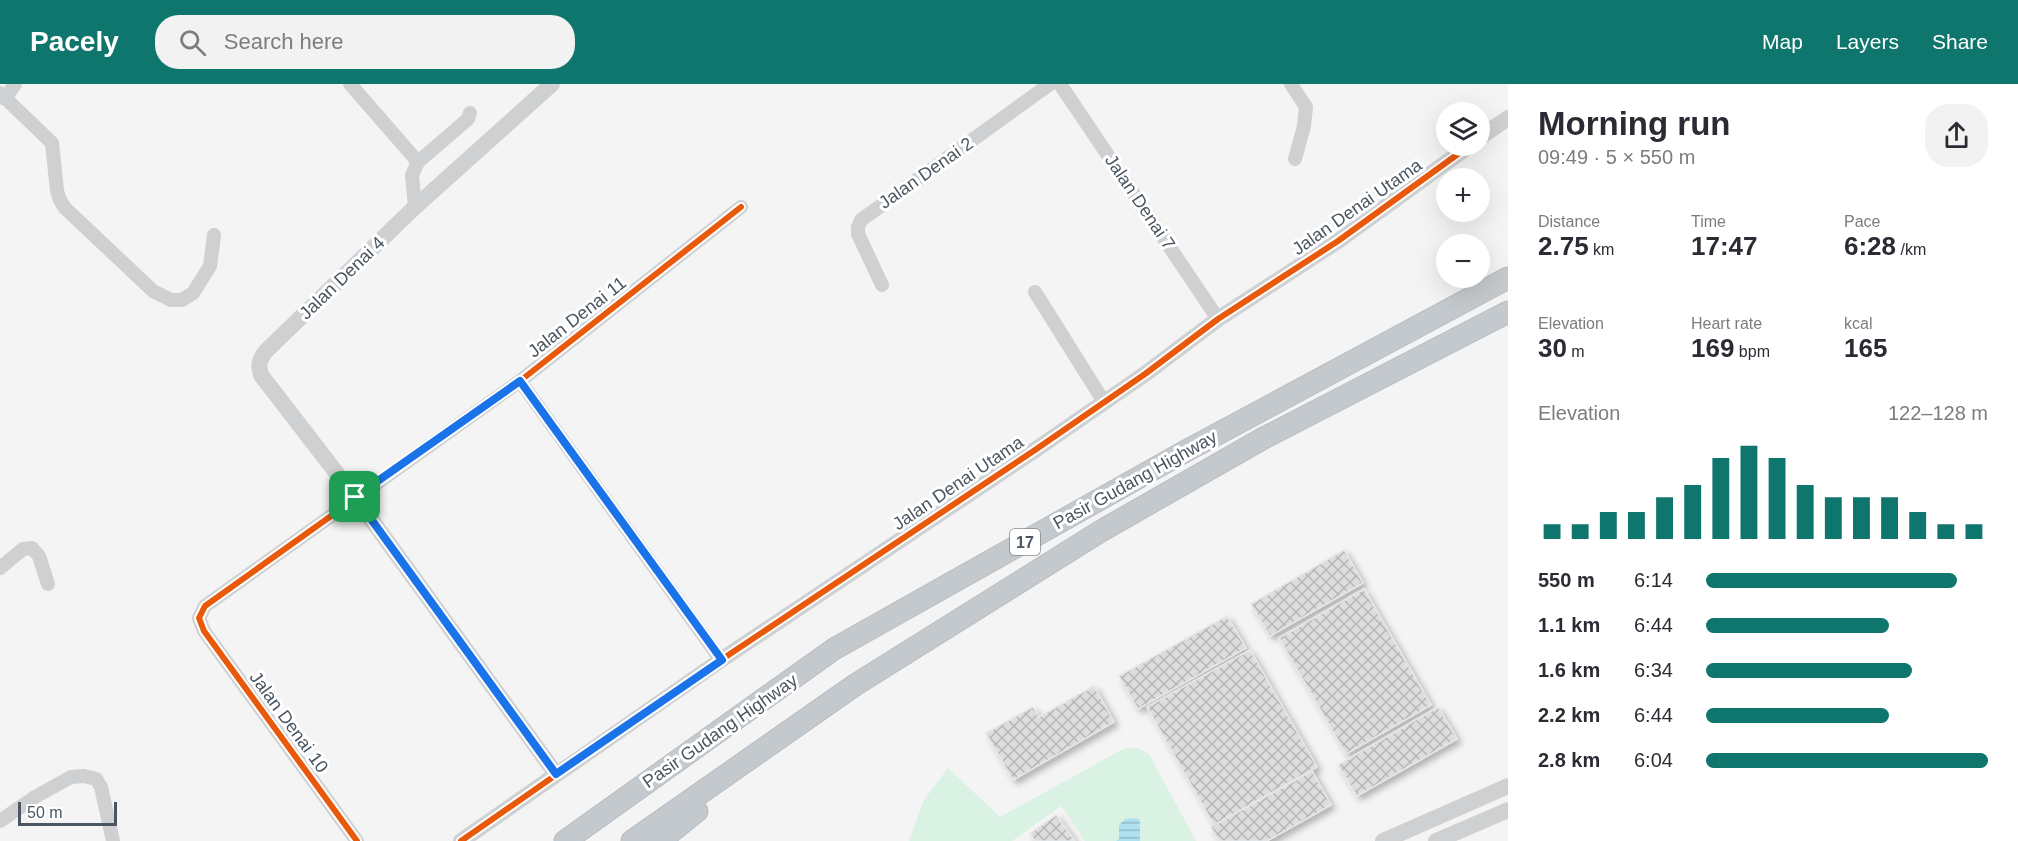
<!DOCTYPE html>
<html lang="en">
<head>
<meta charset="utf-8">
<style>
	:root { --surface:#fff; --page:#f2f2f3; --text:#2b2b33; --muted:#7c7c81; --accent:#0f766e }
	body { margin:0; font-family:Helvetica,sans-serif; background:var(--page); color:var(--text); height:100vh; display:flex; flex-direction:column; font-size:22px; white-space:nowrap }
	* { box-sizing:border-box; margin:0 }
	p { font-size:20px; color:var(--muted) }
	.icon { flex:none; width:33px; height:33px; fill:none; stroke:currentColor; stroke-width:2; stroke-linecap:round; stroke-linejoin:round }
	.map { position:relative; flex:1; overflow:hidden }
	.drawer { display:flex; flex-direction:column; background:var(--surface); width:510px }
	.drawer>* { flex:none }
	.controls { position:absolute; left:1436px; top:18px; display:grid; gap:12px }
	.controls a { display:grid; place-items:center; width:54px; height:54px; border-radius:50%; background:var(--surface); box-shadow:0 6px 24px #0002; font-size:30px }
	.scale { position:absolute; left:18px; bottom:15px; width:99px; box-sizing:border-box; padding-left:6px; border:3px solid #4a5661; border-top:0; font-size:16px; line-height:21px; white-space:nowrap; color:#4a5661; -webkit-text-stroke:4px #fff; paint-order:stroke }
	.pin { position:absolute; display:grid; place-items:center; width:51px; height:51px; color:#fff; margin:-26px; border-radius:12px; box-shadow:0 3px 9px #0006 }
	.round { display:grid; place-items:center; flex:none; width:63px; height:63px; border-radius:24px; background:var(--page) }
	.headline { display:flex; align-items:center; justify-content:space-between; height:102px; padding:0 30px }
	h1 { font-size:33px; font-weight:800; line-height:45px }
	.stats { display:grid; grid-template-columns:repeat(3,1fr); gap:9px; height:102px; padding:6px 30px }
	.stats div { display:grid; align-content:center }
	.stats b { font-size:26px; font-weight:800 }
	.stats small { font-size:16px; font-weight:400 }
	.stats p { font-size:16px }
	.chart { height:168px; padding:12px 30px }
	.chart p { display:flex; justify-content:space-between }
	.chart svg { width:100%; height:108px; margin-top:6px; stroke:var(--accent); stroke-width:6 }
	ul { padding:0 30px; list-style:none; font-size:20px }
	li { display:grid; grid-template-columns:96px 72px 1fr; align-items:center; height:45px }
	li i { height:15px; border-radius:8px; background:var(--accent) }
	header { display:flex; align-items:center; gap:36px; box-sizing:border-box; height:84px; padding:0 30px; background:var(--accent); color:#fff }
	header strong { font-size:28px }
	nav { display:flex; gap:33px; margin-inline-start:auto; font-size:21px }
	.search { width:420px; height:54px; background:var(--page); display:flex; align-items:center; gap:15px; box-sizing:border-box; padding:0 21px; border-radius:24px; color:var(--muted); font-size:22px }
	main { display:flex; flex:1; min-height:0 }
	.map>svg:first-child { display:block }
</style>
</head>
<body>
<header>
<strong>Pacely</strong>
<div class="search"><svg class="icon" aria-label="search" viewBox="0 0 24 24"><circle cx="10" cy="10" r="6"/><path d="M15 15l6 6"/></svg>Search here</div>
<nav><a>Map</a><a>Layers</a><a>Share</a></nav>
</header>
<main>
<div class="map">
<svg width="1508" height="757" viewBox="0 0 1508 757">
	<defs>
		<pattern id="water-rules" width="6" height="5" patternUnits="userSpaceOnUse" patternTransform="scale(1.5)"><rect width="6" height="5" fill="#aee2f0"/><path d="M0 2.5h6" fill="none" stroke="#90bac6"/></pattern>
		<pattern id="building-cross-hatch" width="8" height="8" patternUnits="userSpaceOnUse" patternTransform="scale(1.5)"><rect width="8" height="8" fill="#ddddde"/><path d="M0 0l8 8M0 8l8-8" fill="none" stroke="#b5b6b7"/></pattern>
		<filter id="shadow"><feDropShadow dx="4" dy="4" stdDeviation="3" flood-color="#0004"/></filter>
	</defs>
	<rect width="100%" height="100%" fill="#f4f4f4"/>
	<path fill="#d9f2e3" d="M1125,664H1139L1149,670L1196,757H1085L1061,722L1012,757H909L924,716L948,684L1000,733Z"/>
	<path fill="url(#water-rules)" d="M1136,734L1140,736V757H1116L1119,755V741L1125,735Z"/>
	<path fill="url(#building-cross-hatch)" stroke="#e5e6e7" stroke-width="1.5" filter="url(#shadow)" d="M1344,466L1363,499L1270,552L1251,520Z
		M1364,505L1431,621L1346,670L1279,554Z
		M1227,532L1246,564L1138,625L1119,592Z
		M1250,566L1317,683L1214,741L1147,623Z
		M1094,602L1114,638L1013,696L986,649L1033,623L1039,633Z
		M1438,623L1457,655L1357,712L1338,681Z
		M1312,687L1331,721L1267,757H1219L1211,743Z
		M1056,731L1075,757H1035L1030,750Z"/>
	<g fill="none" stroke-linecap="round" stroke-linejoin="round">
		<defs>
			<path id="trunk" d="M565,757L834,565L1184,368L1508,194
				M632,757L855,601L1101,447L1262,355L1508,228
				M660,757L697,727"/>
		</defs>
		<use href="#trunk" stroke="#b9bec3" stroke-width="23"/>
		<path stroke="#ced0d2" stroke-width="14" d="M350,0L418,78L412,91L415,123
			M1060,0L1218,235
			M1291,0L1306,23L1304,42L1295,75
			M0,9L52,59L57,107L60,116L65,124L153,207L171,216H182L193,209L210,182L214,151
			M5,15L15,0
			M418,78L468,35L470,29
			M882,201L858,150V143L861,136L1050,0
			M1035,208L1104,318
			M520,297L721,576
			M0,484L23,465L32,464L39,472L48,500
			M0,737L35,713L71,693L84,692L96,695L101,703L113,757
			M357,757L204,547L199,534L205,522L520,297L741,123"/>
		<path stroke="#ced0d2" stroke-width="16" d="M552,0L415,123L266,267C259,276 258,281 261,291L355,413L556,690
			M1479,54L1508,34
			M461,757L721,576L1035,366L1145,290L1218,235L1338,157L1469,62
			M1383,757L1508,702
			M1436,757L1508,726"/>
		<use href="#trunk" stroke="#c4c9cd" stroke-width="21"/>
		<defs>
			<path id="cycleway" d="M357,757L204,547L199,534L205,522L520,297L741,123
				M461,757L721,576L1035,366L1145,290L1218,235L1338,157L1469,62"/>
		</defs>
		<use href="#cycleway" stroke="#fff" stroke-width="10"/>
		<use href="#cycleway" stroke="#e8590c" stroke-width="6"/>
	</g>
	<g fill="none" stroke-linecap="round" stroke-linejoin="round">
		<defs>
			<path id="route" d="M520,297L722,576L556,690L355,413Z"/>
		</defs>
		<use href="#route" stroke="#fff" stroke-width="12"/>
		<use href="#route" stroke="#1a73e8" stroke-width="8"/>
	</g>
	<g text-anchor="middle" dominant-baseline="central" stroke-width="6" stroke-linejoin="round" paint-order="stroke">
		<rect fill="#fff" stroke="#808990" stroke-width="1.5" x="1010" y="445" width="30" height="26" rx="4.5"/>
		<g font-size="16" font-weight="bold" fill="#4a5661">
			<text x="1025" y="458">17</text>
		</g>
		<g font-size="18" fill="#4a5661" stroke="#fff">
			<text transform="translate(926 89) rotate(-35)">Jalan Denai 2</text>
			<text transform="translate(1140 118) rotate(56)">Jalan Denai 7</text>
			<text transform="translate(1357 123) rotate(-35)">Jalan Denai Utama</text>
			<text transform="translate(342 194) rotate(-44)">Jalan Denai 4</text>
			<text transform="translate(577 233) rotate(-38)">Jalan Denai 11</text>
			<text transform="translate(1135 396) rotate(-29)">Pasir Gudang Highway</text>
			<text transform="translate(958 399) rotate(-34)">Jalan Denai Utama</text>
			<text transform="translate(289 638) rotate(54)">Jalan Denai 10</text>
			<text transform="translate(720 647) rotate(-35)">Pasir Gudang Highway</text>
		</g>
	</g>
</svg>
<div class="controls">
<a><svg class="icon" aria-label="layers" viewBox="0 0 24 24"><path d="M12 4l9 5-9 5-9-5zM3 14l9 5 9-5"/></svg></a>
<a>+</a>
<a>−</a>
</div>
<div class="scale">50 m</div>
<div class="pin" style="left:355px;top:413px;background:#1e9e55"><svg class="icon" aria-label="arrive" viewBox="0 0 24 24"><path d="M6 21V4h12l-3 4 3 4H6"/></svg></div>
</div>
<section class="drawer">
<div class="headline"><div><h1>Morning run</h1><p>09:49 · 5 × 550 m</p></div><a class="round"><svg class="icon" aria-label="share" viewBox="0 0 24 24"><path d="M12 15V3M7 8l5-5 5 5M5 13v7h14v-7"/></svg></a></div>
<div class="stats">
<div><p>Distance</p><b>2.75<small> km</small></b></div>
<div><p>Time</p><b>17:47</b></div>
<div><p>Pace</p><b>6:28<small> /km</small></b></div>
</div>
<div class="stats">
<div><p>Elevation</p><b>30<small> m</small></b></div>
<div><p>Heart rate</p><b>169<small> bpm</small></b></div>
<div><p>kcal</p><b>165</b></div>
</div>
<div class="chart"><p><span>Elevation</span>122–128 m</p>
<svg viewBox="0 0 160 44" preserveAspectRatio="none"><path d="M5 44V38M15 44V38M25 44V33M35 44V33M45 44V27M55 44V22M65 44V11M75 44V6M85 44V11M95 44V22M105 44V27M115 44V27M125 44V27M135 44V33M145 44V38M155 44V38"/></svg>
</div>
<ul>
<li><b>550 m</b>6:14<i style="width:89%"></i></li>
<li><b>1.1 km</b>6:44<i style="width:65%"></i></li>
<li><b>1.6 km</b>6:34<i style="width:73%"></i></li>
<li><b>2.2 km</b>6:44<i style="width:65%"></i></li>
<li><b>2.8 km</b>6:04<i style="width:100%"></i></li>
</ul>
</section>
</main>
</body>
</html>
